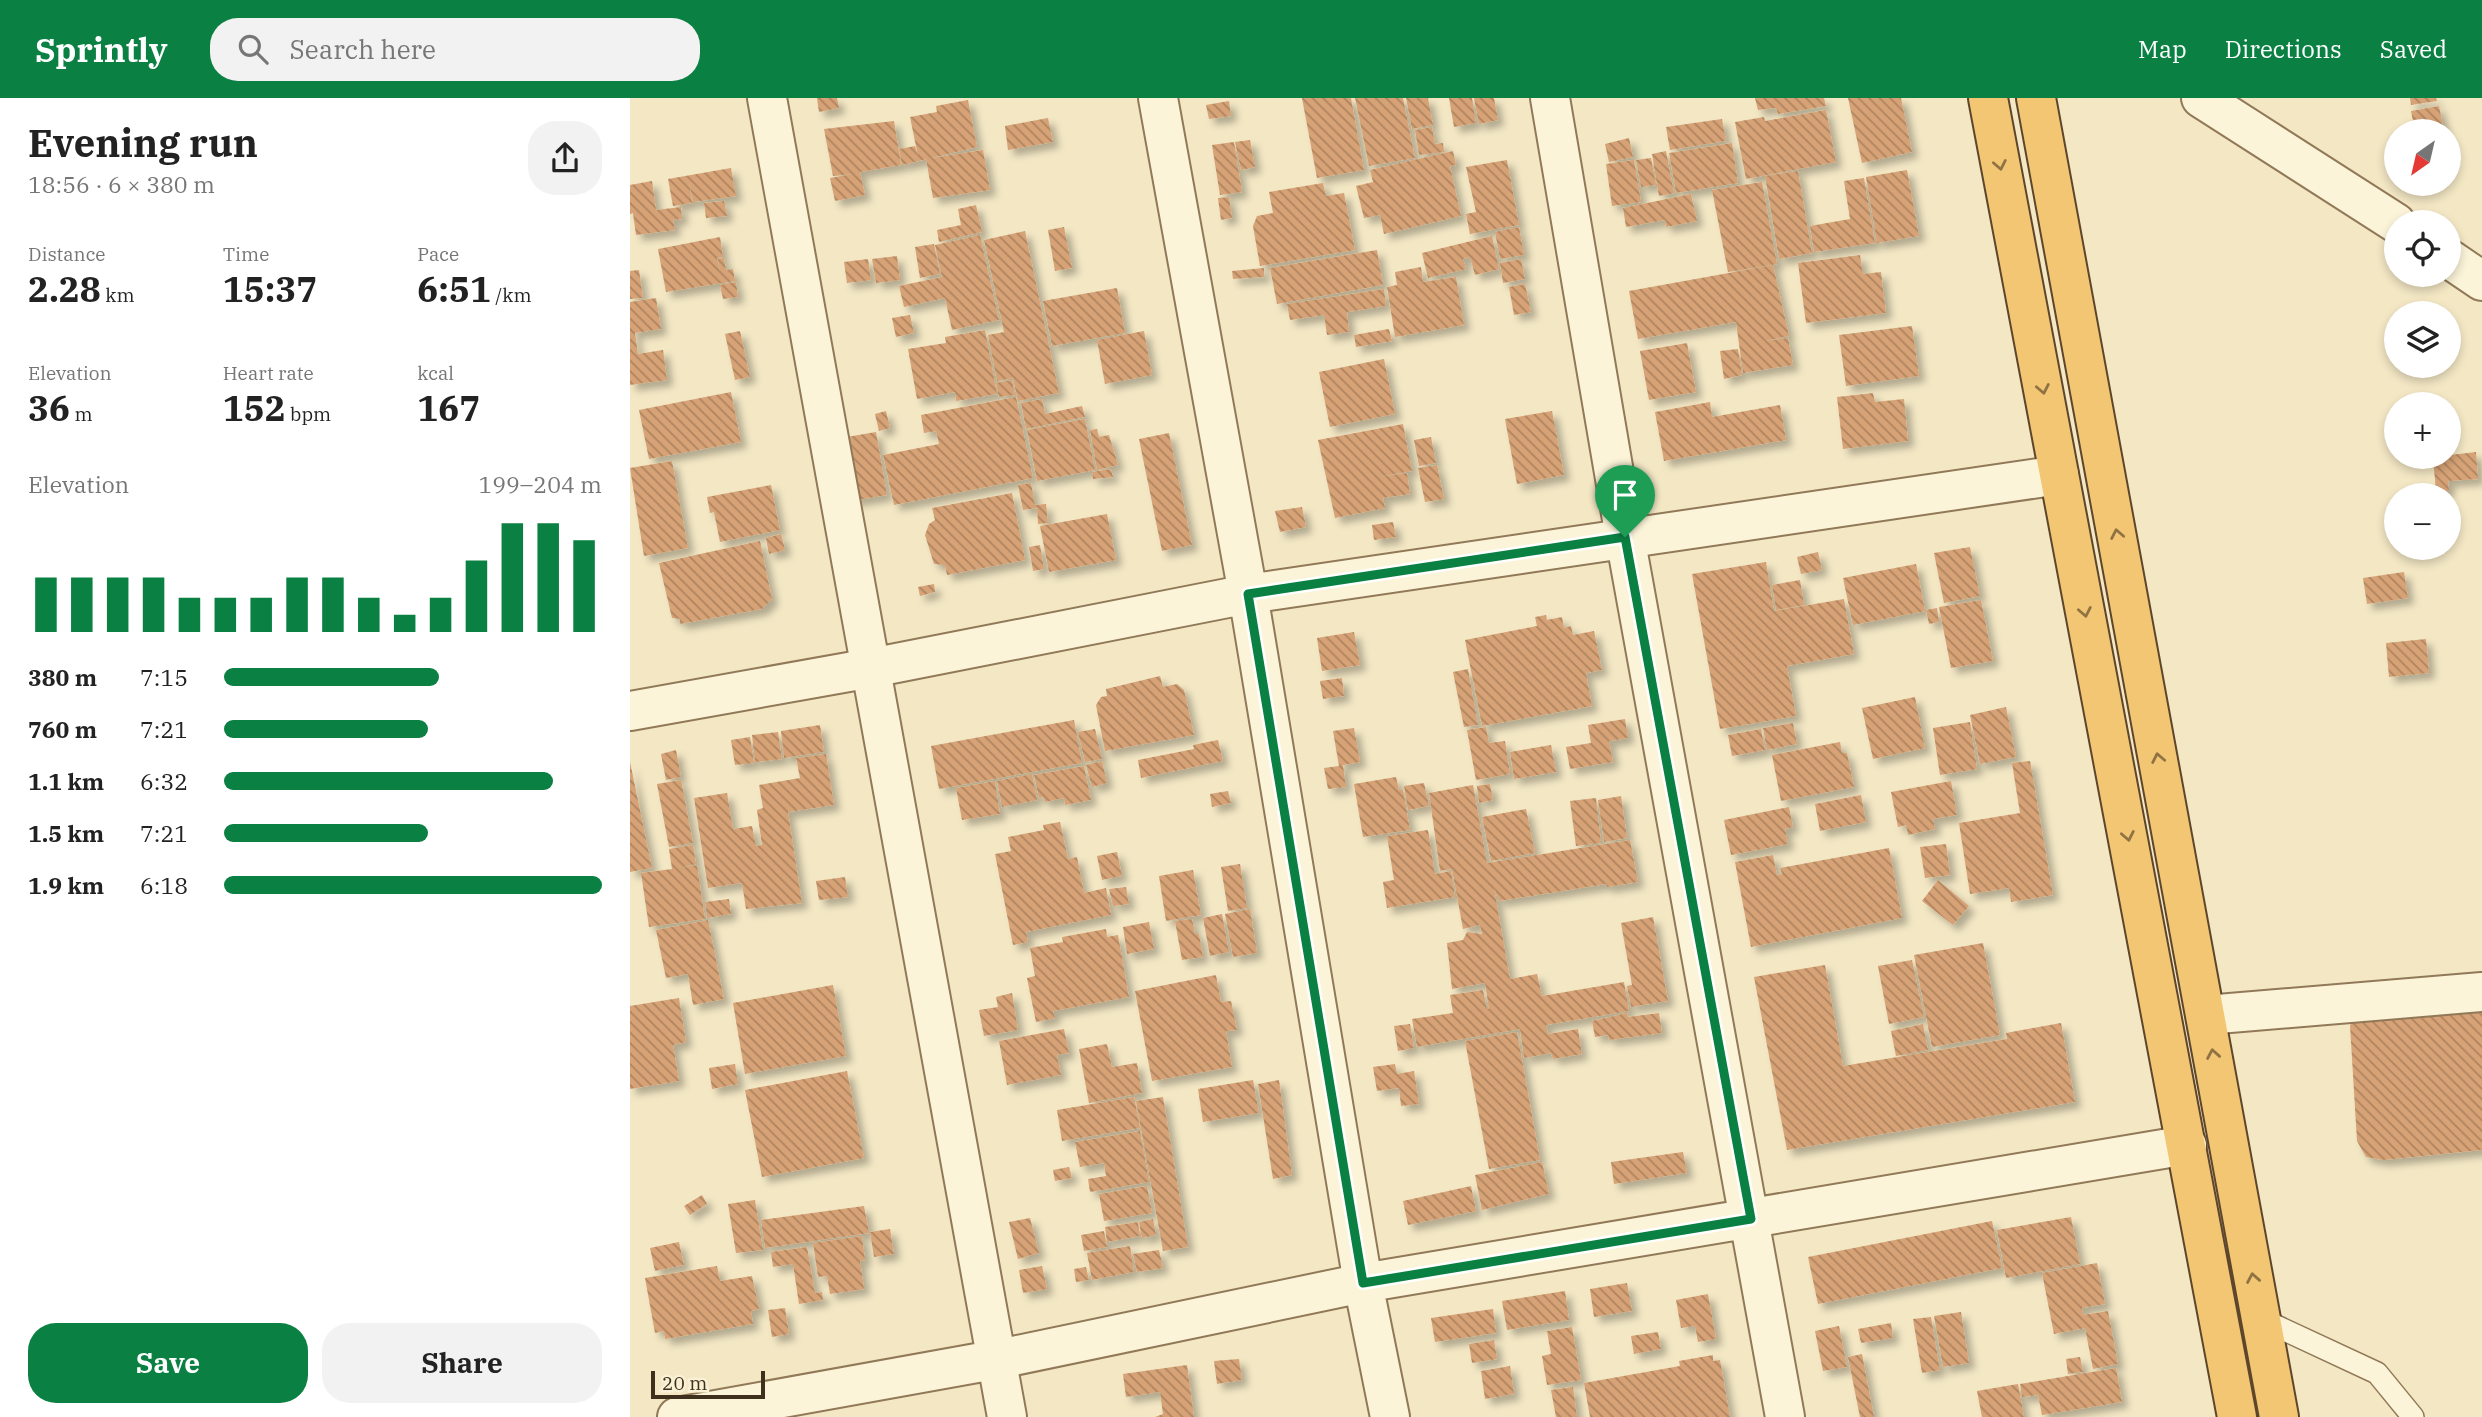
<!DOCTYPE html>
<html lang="en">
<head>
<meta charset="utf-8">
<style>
	:root { --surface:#fff; --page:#f2f2f2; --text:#222; --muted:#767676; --accent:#0b8043 }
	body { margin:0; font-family:"IBM Plex Serif",serif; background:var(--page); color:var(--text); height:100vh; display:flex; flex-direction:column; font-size:26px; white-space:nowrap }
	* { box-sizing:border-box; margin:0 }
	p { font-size:23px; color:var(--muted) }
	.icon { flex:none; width:38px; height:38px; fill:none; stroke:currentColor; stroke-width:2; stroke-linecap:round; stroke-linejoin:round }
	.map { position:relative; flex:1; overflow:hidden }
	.drawer { display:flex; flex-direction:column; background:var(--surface); width:630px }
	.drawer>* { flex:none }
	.needle { width:46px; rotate:214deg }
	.controls { position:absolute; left:1754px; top:21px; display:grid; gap:14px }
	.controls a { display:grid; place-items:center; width:77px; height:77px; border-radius:50%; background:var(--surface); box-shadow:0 4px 10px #0003; font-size:35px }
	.scale { position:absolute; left:21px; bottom:18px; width:114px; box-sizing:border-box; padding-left:7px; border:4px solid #3f2f1d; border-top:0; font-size:19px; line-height:24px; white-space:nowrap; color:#3f2f1d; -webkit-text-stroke:5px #f9f1d5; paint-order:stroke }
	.pin { position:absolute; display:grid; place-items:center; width:60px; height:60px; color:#fff; margin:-72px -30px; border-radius:50% 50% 50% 0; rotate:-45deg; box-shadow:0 0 7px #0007 }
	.pin .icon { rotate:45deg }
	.round { display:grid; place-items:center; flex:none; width:74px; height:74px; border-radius:28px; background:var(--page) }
	.overview { display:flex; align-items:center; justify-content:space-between; height:119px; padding:0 28px }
	h1 { font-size:38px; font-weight:700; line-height:52px }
	.metrics { display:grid; grid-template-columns:repeat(3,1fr); gap:10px; height:119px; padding:7px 28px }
	.metrics div { display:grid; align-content:center }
	.metrics b { font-size:35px; font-weight:700 }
	.metrics small { font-size:19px; font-weight:400 }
	.metrics p { font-size:19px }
	.chart { height:196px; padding:14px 28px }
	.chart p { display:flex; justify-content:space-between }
	.chart svg { width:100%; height:126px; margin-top:7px; stroke:var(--accent); stroke-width:6 }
	.button { display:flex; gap:14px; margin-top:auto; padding:14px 28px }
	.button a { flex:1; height:80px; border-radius:28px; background:var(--accent); color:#fff; font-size:28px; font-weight:700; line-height:80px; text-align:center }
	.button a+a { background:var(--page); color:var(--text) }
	ul { padding:0 28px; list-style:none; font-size:23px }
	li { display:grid; grid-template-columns:112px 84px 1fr; align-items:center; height:52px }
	li i { height:18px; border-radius:9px; background:var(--accent) }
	header { display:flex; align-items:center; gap:42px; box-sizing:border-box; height:98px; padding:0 35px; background:var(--accent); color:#fff }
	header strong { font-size:33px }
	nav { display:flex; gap:38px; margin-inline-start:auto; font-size:24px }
	.search { width:490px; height:63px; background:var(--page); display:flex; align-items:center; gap:18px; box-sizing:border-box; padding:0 24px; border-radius:28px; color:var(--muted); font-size:26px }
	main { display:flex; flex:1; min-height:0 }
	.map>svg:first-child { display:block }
</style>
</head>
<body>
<header>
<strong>Sprintly</strong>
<div class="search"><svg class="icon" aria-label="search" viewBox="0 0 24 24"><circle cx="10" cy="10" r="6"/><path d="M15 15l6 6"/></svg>Search here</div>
<nav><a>Map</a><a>Directions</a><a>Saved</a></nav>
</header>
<main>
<section class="drawer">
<div class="overview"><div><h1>Evening run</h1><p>18:56 · 6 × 380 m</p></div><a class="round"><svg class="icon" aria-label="share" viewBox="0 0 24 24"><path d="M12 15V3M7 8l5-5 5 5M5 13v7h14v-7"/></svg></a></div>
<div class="metrics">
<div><p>Distance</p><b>2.28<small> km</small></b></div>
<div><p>Time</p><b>15:37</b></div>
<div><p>Pace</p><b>6:51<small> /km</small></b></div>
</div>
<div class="metrics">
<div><p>Elevation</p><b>36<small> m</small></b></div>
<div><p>Heart rate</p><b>152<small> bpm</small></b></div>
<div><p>kcal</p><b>167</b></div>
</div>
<div class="chart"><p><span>Elevation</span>199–204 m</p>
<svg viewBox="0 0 160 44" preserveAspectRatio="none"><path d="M5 44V25M15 44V25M25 44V25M35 44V25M45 44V32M55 44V32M65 44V32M75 44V25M85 44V25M95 44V32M105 44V38M115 44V32M125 44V19M135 44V6M145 44V6M155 44V12"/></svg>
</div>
<ul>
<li><b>380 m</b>7:15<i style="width:57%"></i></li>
<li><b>760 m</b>7:21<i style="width:54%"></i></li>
<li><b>1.1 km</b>6:32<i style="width:87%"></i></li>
<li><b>1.5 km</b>7:21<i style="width:54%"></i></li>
<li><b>1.9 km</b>6:18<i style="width:100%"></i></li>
</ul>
<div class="button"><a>Save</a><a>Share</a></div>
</section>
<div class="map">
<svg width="1852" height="1319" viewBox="0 0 1852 1319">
	<defs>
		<pattern id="building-back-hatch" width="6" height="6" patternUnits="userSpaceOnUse" patternTransform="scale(1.75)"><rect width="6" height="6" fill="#d6a276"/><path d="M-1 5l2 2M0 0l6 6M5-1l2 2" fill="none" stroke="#af8460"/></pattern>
		<filter id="shadow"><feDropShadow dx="6" dy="6" stdDeviation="3.5" flood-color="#0004"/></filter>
	</defs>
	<rect width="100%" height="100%" fill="#f3e7c4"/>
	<path fill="url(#building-back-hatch)" filter="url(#shadow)" d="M187,0H207L209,10L189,14Z
		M672,0H721L734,72L687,80Z
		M725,0H773L785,60L739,68Z
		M776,0H798L803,27L782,31Z
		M819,0H842L846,25L824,29Z
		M844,0H864L868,22L849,26Z
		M1125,0H1194L1196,8L1148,16L1146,10L1128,12Z
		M1218,0H1271L1282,54L1232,65Z
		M1780,0H1806L1807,3L1781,7Z
		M338,2L347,49L272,67L269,51L285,48L288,58L280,19L307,14L306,8Z
		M599,3L601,18L579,21L576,7Z
		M1809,8L1814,33H1785L1781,13Z
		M1196,12L1206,64L1116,81L1105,24L1134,19L1135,23Z
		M418,20L423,44L378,52L375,28Z
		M1092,21L1096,43L1040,52L1036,29Z
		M264,23L271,67L230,74L235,97L205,103L200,80L223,76L203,78L194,31Z
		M802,29L805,46L813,45L814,54L789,57L785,32Z
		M999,40L1003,59L979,64L975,46Z
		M620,42L625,69L611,72L605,44Z
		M604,44L612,94L590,97L582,47Z
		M1102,45L1108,85L1046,95L1039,55Z
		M353,52L360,92L303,100L296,61Z
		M823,53L826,67L820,68L831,118L754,136L750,117L734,120L726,88L743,84L740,72Z
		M1036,53L1044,95L1029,98L1022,56Z
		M1021,60L1026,87L1011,89L1006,62Z
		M877,62L889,127L840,136L836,116L846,114L836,69Z
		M1004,62L1011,104L982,108L976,66Z
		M101,70L106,98L63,104L59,83L62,105L43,108L38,81Z
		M1277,72L1289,138L1247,145L1236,79Z
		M1168,73L1182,155L1149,161L1135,78Z
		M1234,80L1245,145L1184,154L1180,128L1220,121L1214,83Z
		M22,83L26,112L51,109L52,121L43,122L45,132L6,137L3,115L0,116V87Z
		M1132,84L1147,166L1098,174L1082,92Z
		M693,85L696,98L714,95L725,152L630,168L623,128L627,118L643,115L639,94Z
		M1061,96L1067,123L1036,129L1035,122L996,129L993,110Z
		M599,99L602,120L591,122L588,100Z
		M94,103L97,118L76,120L74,105Z
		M346,107L352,134L309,144L307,132L331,127L328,111Z
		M434,129L442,170L425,173L418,132Z
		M889,129L894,157L870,161L865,134Z
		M395,133L429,295L388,303L383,280L367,283L358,237L374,234L354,142Z
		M350,137L369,222L322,232L315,200L274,209L269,188L312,179L305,147Z
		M862,138L869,171L845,177L840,159L833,161L836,171L798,180L792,155Z
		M90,139L93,159L87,160L90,174L88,161L94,160L96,172L103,171L105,183L36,194L28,151Z
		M304,146L310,176L290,180L285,149Z
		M747,152L753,187L647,206L640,170Z
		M1230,157L1233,176L1251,174L1256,215L1176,225L1168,165Z
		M267,158L270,182L246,185L242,161Z
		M238,161L241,182L217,185L214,164Z
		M891,161L895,181L873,185L870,165Z
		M1143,167L1159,238L1135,243L1158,240L1163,267L1113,275L1106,224L1008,241L999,193Z
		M791,169L793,184L826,179L834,227L765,239L757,189L767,187L765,174Z
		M634,170V179L603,181L602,173Z
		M9,172L13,200L0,201V173Z
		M106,184L108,199L93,201L90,187Z
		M895,186L901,214L884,217L879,189Z
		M487,190L495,235L422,248L413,203Z
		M754,191L756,208L717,214L719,234L697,237L694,217L660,222L657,206Z
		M26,200L31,231L5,235L8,256L33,252L37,282L0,287V204Z
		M280,217L284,235L266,239L262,220Z
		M1282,228L1289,278L1216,288L1209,237Z
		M759,231L762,243L726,249L724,237Z
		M355,232L367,296L326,303L325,294L287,301L278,251L316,245L315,239Z
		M110,233L120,279L105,282L95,236Z
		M514,233L522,277L475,286L467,242Z
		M1057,245L1066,294L1019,302L1010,253Z
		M1108,251L1112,277L1094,281L1090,253Z
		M754,261L765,316L700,329L689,274Z
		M382,282L385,297L369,299L366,285Z
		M101,294L111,344L19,361L9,312Z
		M1243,295L1245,304L1274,301L1278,343L1213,351L1207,299Z
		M386,299L403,380L264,407L253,357L309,346L306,333L294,335L291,317Z
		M412,301L415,316L452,308L455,319L396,331L391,305Z
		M1080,304L1082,319L1150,307L1156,342L1034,363L1025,314Z
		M256,313L260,330L249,333L245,316Z
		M922,313L934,377L887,386L875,321Z
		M455,321L465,372L407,383L397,332Z
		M773,326L782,373L748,379L777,375L780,396L753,400L755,410L705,420L688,342Z
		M467,331L469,339L479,337L488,367L467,372L460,332Z
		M246,334L257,397L222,403L211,340Z
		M539,335L562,447L532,453L509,341Z
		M801,339L806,365L789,368L784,342Z
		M1846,354L1848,381L1818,383L1819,393H1806L1803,359Z
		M42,363L58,450L14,458L0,370Z
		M807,367L814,401L795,404L788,370Z
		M481,371L483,379L463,381L462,374Z
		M401,385L405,407L416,406L418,425L408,426L407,410L393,412L388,387Z
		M141,387L150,432L90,444L84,414L80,415L77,399Z
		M382,395L395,462L317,477L315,467L304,466L295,437L299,426L305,422L302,410Z
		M672,409L676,429L650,434L645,413Z
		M477,416L486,462L419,474L410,428Z
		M763,424L766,439L744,442L742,427Z
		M151,436L155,452L139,456L136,440Z
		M130,443L142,501L132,511L50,526V521L42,520L29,465Z
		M410,447L414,471L403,473L399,449Z
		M1340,449L1350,498L1314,505L1304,455Z
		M1188,454L1192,472L1171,476L1167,459Z
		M1136,464L1144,513L1214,501L1224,556L1157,568L1166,618L1090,631L1062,476Z
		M1286,466L1295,513L1223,527L1213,480Z
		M1774,474L1778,500L1737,506L1733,480Z
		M1170,482L1174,507L1146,512L1142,487Z
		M304,486L305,494L290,498L288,489Z
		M1351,502L1363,563L1321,570L1309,509Z
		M1307,510L1309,524L1299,526L1296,512Z
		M916,517L917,522L932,519L934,530L941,528L943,537L964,533L972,572L956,575L962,608L852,628L835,542L907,528L905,519Z
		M724,534L730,567L692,573L687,540Z
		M1796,541L1799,575L1759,579L1756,545Z
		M838,571L848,627L834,629L823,574Z
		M530,578L533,589L547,586L554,592L564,637L475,653L466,607L471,599L477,598L476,591Z
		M712,580L714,598L693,601L690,583Z
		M1285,599L1295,650L1243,661L1232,610Z
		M1376,609L1386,659L1350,666L1340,617Z
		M995,621L998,640L979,643L983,664L940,671L936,649L961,645L958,627Z
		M444,622L452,665L309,691L301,648Z
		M1340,624L1347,671L1310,677L1303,630Z
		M1163,625L1167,646L1137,652L1133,630Z
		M190,627L194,654L154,660L151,633Z
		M856,629L859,645L875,643L880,676L846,682L837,632Z
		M724,630L730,664L713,667L716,689L698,691L694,670L709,668L703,633Z
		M465,631L472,661L455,664L448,634Z
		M1131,631L1135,652L1102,658L1098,637Z
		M148,634L152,661L125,664L122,637Z
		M120,639L124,665L105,667L101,642Z
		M588,642L593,663L511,680L508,662L564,651L563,647Z
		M1210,644L1212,655H1217L1224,689L1151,703L1142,657Z
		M921,647L926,674L884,681L880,654Z
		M46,652L51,679L36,682L31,656Z
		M196,656L204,707L158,714L172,805L116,811L112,785L78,790L64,700L97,695L103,731L122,728L126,748L132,747L127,712L133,710L129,687L170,680L166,660Z
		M472,663L477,685L462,689L456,667Z
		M1400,663L1423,797L1381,804L1379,790L1340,796L1329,725L1390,715L1382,665Z
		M0,664L22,770L0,774Z
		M454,668L461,702L435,707L434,700L415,704L413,699L409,700L404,677Z
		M402,676L407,702L372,709L367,683Z
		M766,679L769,692H773L780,732L733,739L724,686Z
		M51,682L63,745L39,749L27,686Z
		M365,683L370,716L332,722L326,690Z
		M1321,683L1327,717L1303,721L1305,731L1278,737L1276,727L1268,729L1261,694Z
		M794,685L799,708L778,712L774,688Z
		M860,686L863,702L849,705L847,688Z
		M843,687L857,765L1000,742L1008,784L977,789L976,786L869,803L864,790L880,881L907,876L912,898L994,884L999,913L916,927L918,936L948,931L952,956L923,961L921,955L894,960L890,931L787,949L782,921L823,915L820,897L853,892L857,911H859L855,885L822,891L817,845L833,842L837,834L852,836L850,827L833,831L822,771L810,773L799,695Z
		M598,693L601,705L582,709L580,696Z
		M1231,697L1236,724L1190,733L1185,706Z
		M991,698L997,740L974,744L968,702Z
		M966,700L971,745L946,748L940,703Z
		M1159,709L1163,729L1155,731L1158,746L1101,757L1094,722Z
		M896,711L905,755L861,763L852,719Z
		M430,724L438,761L447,759L454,795L476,790L481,817L396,834L398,844L383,847L365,756L381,753L378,739L414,732L413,727Z
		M798,732L805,776L821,773L825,799L757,810L753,784L764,782L757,738Z
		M1316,746L1320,777L1295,780L1290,749Z
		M63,747L66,766L50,770L67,767L75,821L19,829L11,775L42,771L39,751Z
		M1259,750L1272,820L1121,849L1105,764L1143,757L1147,777L1152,776L1150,770Z
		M487,754L492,778L472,782L467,758Z
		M610,766L617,810L598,813L591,769Z
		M563,772L571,817L536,823L529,778Z
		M215,779L218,799L189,802L186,783Z
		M1308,782L1339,808L1323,827L1292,803Z
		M496,789L499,806L483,808L479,791Z
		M99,801L101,816L77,820L75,804Z
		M620,811L627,855L603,859L595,816Z
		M592,816L599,854L580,858L573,820Z
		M1023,819L1038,903L1001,909L997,888L1002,887L991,825Z
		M562,821L565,836H569L573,859L552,862L545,823Z
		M78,822L94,901L63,907L58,876L36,880L26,832Z
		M519,824L524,851L497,856L493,829Z
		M476,831L477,839L488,837L499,899L423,913L425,920L406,924L397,880L405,878L400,850L433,844L432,839Z
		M1353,845L1370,937L1302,949L1284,857Z
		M1282,862L1294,919L1259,926L1248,868Z
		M1195,867L1213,968L1377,941L1376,935L1431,925L1445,1004L1157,1052L1124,879Z
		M586,877L591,904L601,903L607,932L596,933L602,969L522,983L505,893Z
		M203,887L216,958L115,976L103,905Z
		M382,895L388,932L354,938L349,912L368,909L366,899Z
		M49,900L56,944L43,947L49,983L0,991V908Z
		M1852,912V1052L1753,1062L1736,1059L1727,1043L1720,927L1726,922Z
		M997,915L998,919L1029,915L1032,935L979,942L978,937L965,939L962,923Z
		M780,926L784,950L768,953L764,928Z
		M1293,926L1298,952L1266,958L1261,933Z
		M434,931L439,955L427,957L431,977L377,987L369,943Z
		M887,934L910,1062L859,1071L835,943Z
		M477,946L482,969L507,965L512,995L459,1005L449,951Z
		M105,966L108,986L82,991L79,970Z
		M765,966L767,976L784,973L789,1006L771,1008L769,990L747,993L743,969Z
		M217,973L234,1060L132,1079L115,992Z
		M623,982L629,1015L573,1024L568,991Z
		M649,982L662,1077L643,1081L628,986Z
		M504,999L510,1030L432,1043L427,1012Z
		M533,999L558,1149L533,1153L506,1003Z
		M510,1033L519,1084L460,1094L458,1081L476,1078L474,1065L450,1069L445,1044Z
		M1053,1054L1057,1075L984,1086L981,1064Z
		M912,1064L919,1096L852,1112L845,1077Z
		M439,1069L442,1080L425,1083L423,1072Z
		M517,1088L522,1115L474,1123L469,1096Z
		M841,1088L846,1113L778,1127L773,1103Z
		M72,1097L77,1106L60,1117L54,1108Z
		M125,1102L133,1152L106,1155L98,1106Z
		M234,1108L239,1135L135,1150L131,1122Z
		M1441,1119L1450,1166L1376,1180L1367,1132Z
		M400,1120L409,1155L388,1161L379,1124Z
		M523,1121L526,1137L512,1140L509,1124Z
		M1362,1123L1372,1170L1188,1206L1178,1159Z
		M508,1124L510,1138L477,1144L475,1129Z
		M260,1131L264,1156L244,1159L240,1134Z
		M474,1133L477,1149L454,1153L451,1137Z
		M232,1138L235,1162L230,1163L234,1191L200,1196L197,1178L188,1179L183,1145Z
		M49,1144L54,1167L25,1173L20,1150Z
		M500,1148L504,1174L462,1182L457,1155Z
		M177,1149L185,1195L192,1194L193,1202L169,1206L163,1166L143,1169L141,1154Z
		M529,1152L533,1170L507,1174L503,1156Z
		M1467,1165L1475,1206L1452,1210L1453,1217L1478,1213L1488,1266L1463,1271L1455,1230L1424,1236L1412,1175Z
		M87,1168L90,1183L122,1178L129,1211L121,1213L123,1226L35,1241L34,1233L25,1235L15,1180Z
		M412,1168L417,1191L393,1195L389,1172Z
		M456,1169L459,1182L446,1184L444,1171Z
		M997,1185L1002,1213L964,1219L960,1191Z
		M935,1193L939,1222L877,1232L872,1203Z
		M1078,1196L1086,1241L1068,1244L1065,1228L1051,1230L1046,1202Z
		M155,1210L159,1236L142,1239L138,1212Z
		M863,1211L866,1235L805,1244L801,1220Z
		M1331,1214L1339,1265L1313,1269L1304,1218Z
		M1301,1219L1310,1272L1292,1275L1283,1221Z
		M1261,1225L1263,1240L1231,1245L1228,1231Z
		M1209,1228L1217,1269L1193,1273L1185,1233Z
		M942,1229L951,1282L917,1287L912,1258L921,1256L917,1233Z
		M1028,1234L1031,1251L1004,1256L1001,1238Z
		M864,1242L867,1261L842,1265L839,1246Z
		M1232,1256L1244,1319H1230L1218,1259Z
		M1083,1257V1263L1090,1262L1100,1319H960L954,1285L1050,1268L1049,1263Z
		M1450,1259L1453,1274L1438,1276L1436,1261Z
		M609,1261L612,1282L587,1286L584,1263Z
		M557,1267L564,1319H525L533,1316L530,1294L496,1299L493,1276Z
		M880,1268L884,1296L855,1301L851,1273Z
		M1486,1270L1492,1304L1412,1317L1408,1297L1392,1299L1390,1286Z
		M1388,1286L1394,1319H1352L1347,1293Z
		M943,1289L947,1319H926L921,1292Z"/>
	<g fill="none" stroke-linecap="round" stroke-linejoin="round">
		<defs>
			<path id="service" d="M1631,1221L1747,1275L1783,1319"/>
			<path id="minor" d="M137,0L377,1319
				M528,0L618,496L733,1185L760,1319
				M920,0L995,439L1155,1319
				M1571,0L1766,125
				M1818,160L1852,183
				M0,613L241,570L618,496L1429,377
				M1576,917L1852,894
				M47,1319L369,1261L733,1185L1557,1047"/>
			<path id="trunk" d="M1358,0L1607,1319
				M1406,0L1649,1319"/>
		</defs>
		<use href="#service" stroke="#917958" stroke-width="24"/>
		<use href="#minor" stroke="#917958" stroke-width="42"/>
		<use href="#trunk" stroke="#5e462c" stroke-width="42"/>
		<use href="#service" stroke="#fcf4d9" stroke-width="21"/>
		<use href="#minor" stroke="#fcf4d9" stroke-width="38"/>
		<use href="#trunk" stroke="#f2c672" stroke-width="38"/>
	</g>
	<defs><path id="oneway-chevron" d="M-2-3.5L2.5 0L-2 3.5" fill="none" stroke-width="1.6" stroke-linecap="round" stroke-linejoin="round" transform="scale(1.75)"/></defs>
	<g stroke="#907343">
		<use href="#oneway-chevron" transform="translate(1370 67) rotate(79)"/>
		<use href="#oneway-chevron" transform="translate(1413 291) rotate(79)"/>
		<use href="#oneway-chevron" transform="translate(1487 436) rotate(-101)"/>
		<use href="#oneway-chevron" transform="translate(1455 514) rotate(79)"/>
		<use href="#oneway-chevron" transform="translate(1528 660) rotate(-101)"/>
		<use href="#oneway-chevron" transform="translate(1498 738) rotate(79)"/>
		<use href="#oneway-chevron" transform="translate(1583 956) rotate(-100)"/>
		<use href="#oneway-chevron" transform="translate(1623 1180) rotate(-100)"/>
	</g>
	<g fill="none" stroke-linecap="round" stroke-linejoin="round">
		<defs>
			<path id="route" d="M995,439L1121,1121L733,1185L618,496Z"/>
		</defs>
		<use href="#route" stroke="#fff" stroke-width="14"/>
		<use href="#route" stroke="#0b8043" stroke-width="9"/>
	</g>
</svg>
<div class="controls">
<a><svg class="needle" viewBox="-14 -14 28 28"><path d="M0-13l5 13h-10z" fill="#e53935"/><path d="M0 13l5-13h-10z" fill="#767676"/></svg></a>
<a><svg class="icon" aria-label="locate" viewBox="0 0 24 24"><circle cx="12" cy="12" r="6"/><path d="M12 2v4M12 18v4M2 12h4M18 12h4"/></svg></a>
<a><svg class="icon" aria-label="layers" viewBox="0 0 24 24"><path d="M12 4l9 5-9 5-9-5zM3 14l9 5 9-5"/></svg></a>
<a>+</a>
<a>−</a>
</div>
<div class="scale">20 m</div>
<div class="pin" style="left:995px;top:439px;background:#1e9e55"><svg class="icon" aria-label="arrive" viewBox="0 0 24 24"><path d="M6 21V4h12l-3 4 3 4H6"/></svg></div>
</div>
</main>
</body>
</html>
